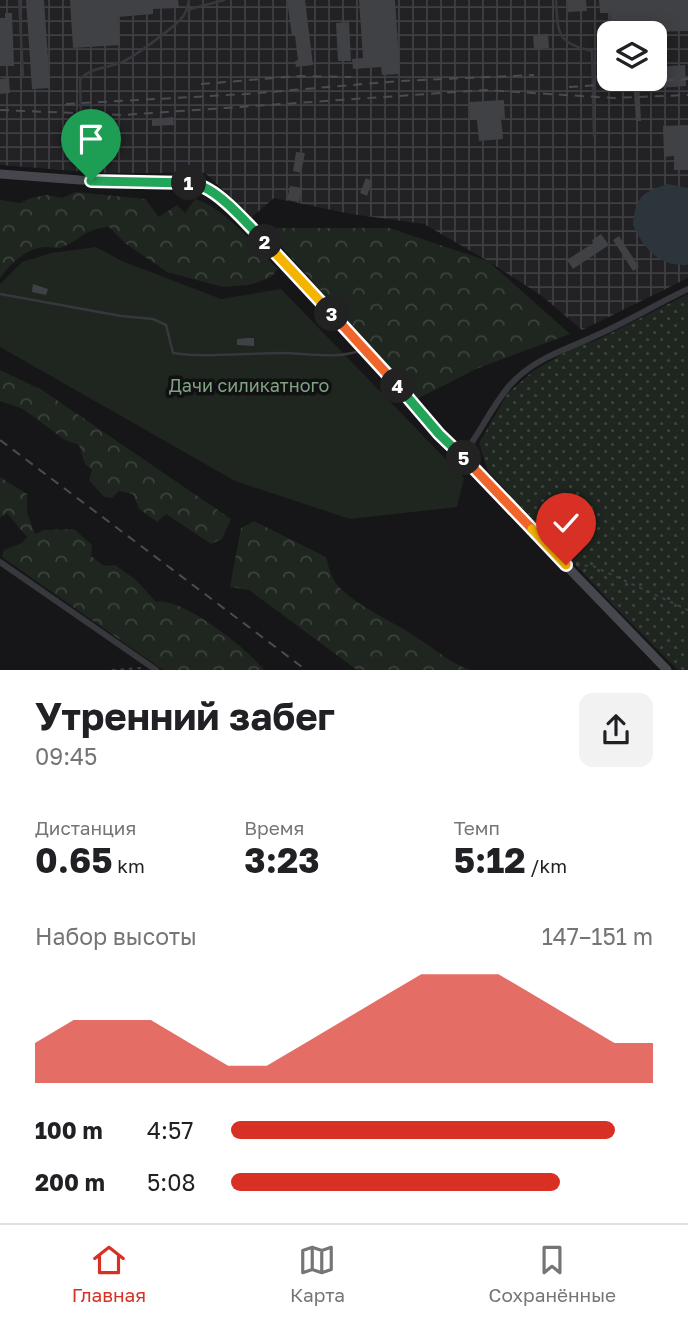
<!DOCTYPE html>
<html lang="ru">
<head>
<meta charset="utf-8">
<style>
	:root { --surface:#fff; --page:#f2f2f2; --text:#202124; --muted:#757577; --line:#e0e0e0; --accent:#d93025 }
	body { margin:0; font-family:"Golos Text",sans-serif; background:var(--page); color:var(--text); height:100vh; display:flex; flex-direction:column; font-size:26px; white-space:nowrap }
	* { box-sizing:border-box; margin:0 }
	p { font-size:23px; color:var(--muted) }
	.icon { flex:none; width:38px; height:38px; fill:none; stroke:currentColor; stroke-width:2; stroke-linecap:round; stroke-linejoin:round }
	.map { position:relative; height:670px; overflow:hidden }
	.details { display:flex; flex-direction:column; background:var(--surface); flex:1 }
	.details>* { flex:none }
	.tools { position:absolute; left:597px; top:21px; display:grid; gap:14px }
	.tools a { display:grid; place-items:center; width:70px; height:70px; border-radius:14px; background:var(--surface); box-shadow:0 4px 18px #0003; font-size:35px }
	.pin { position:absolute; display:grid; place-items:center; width:60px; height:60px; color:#fff; margin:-72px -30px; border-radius:50% 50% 50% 0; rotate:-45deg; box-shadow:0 0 7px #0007 }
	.pin .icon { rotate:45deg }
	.km { position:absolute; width:35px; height:35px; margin:-18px; border-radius:50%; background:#222; color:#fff; font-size:19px; line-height:35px; text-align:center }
	.round { display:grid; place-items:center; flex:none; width:74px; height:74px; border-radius:14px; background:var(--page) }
	.summary { display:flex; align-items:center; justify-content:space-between; height:119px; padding:0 35px }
	h1 { font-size:38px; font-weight:700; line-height:52px }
	.stats { display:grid; grid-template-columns:repeat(3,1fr); gap:10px; height:119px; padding:7px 35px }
	.stats div { display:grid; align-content:center }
	.stats b { font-size:35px; font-weight:700 }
	.stats small { font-size:19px; font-weight:400 }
	.stats p { font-size:19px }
	.chart { height:196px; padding:14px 35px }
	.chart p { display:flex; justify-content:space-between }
	.chart svg { width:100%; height:126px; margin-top:7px; fill:var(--accent); opacity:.7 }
	ul { padding:0 35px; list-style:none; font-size:23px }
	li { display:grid; grid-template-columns:112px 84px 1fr; align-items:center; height:52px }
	li i { height:18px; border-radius:9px; background:var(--accent) }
	.menu { display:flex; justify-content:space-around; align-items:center; height:98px; border-top:2px solid var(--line); background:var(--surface); font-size:19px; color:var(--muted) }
	.menu a { display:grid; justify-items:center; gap:4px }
	.menu .current { color:var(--accent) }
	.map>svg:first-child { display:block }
</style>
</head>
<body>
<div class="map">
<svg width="688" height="670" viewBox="0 0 688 670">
	<defs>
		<pattern id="industrial-grid" width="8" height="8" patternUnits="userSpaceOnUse" patternTransform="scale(1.75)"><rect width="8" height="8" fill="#222225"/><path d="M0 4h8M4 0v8" fill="none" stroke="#3f3f43"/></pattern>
		<pattern id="grass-dots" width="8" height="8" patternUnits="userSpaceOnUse" patternTransform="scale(1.75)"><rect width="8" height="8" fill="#1e261f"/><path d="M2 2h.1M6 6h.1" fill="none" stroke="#3c433d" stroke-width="1.8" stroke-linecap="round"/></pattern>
		<pattern id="forest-crowns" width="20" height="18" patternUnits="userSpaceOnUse" patternTransform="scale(1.75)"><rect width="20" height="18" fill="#1e261f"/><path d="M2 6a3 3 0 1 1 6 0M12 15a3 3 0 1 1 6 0" fill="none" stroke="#3c433d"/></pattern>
	</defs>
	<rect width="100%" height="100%" fill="#161618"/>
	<path fill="url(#industrial-grid)" fill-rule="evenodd" d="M0,0H688V278L582,330L542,296L488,261L424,224L351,214L274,198L252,217L205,173H100L0,165ZM609,33H654V79H609Z"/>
	<path fill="url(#grass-dots)" d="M688,294V670H678L613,605L488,471L479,443L508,393L533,371L571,349L597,340Z"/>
	<path fill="url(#forest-crowns)" d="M76,192L145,199L159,217L177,205L185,213L195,199C227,209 253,245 278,269L271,277L259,282L248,285L223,287L167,272L125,243L109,227C81,230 84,238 63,247C58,249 51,247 46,247C26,248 11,263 0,278V200L20,203L31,198L47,195L62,198Z
		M265,228H389L488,261L570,334L476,369L417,399Z
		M0,370L42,390L231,519L222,539L211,544L166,514L157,522L139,509L133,494L119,491L112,498L104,497L89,480L92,470L85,464L79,445L65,440L23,409L0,401Z
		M0,477L27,494V512L35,534L44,530L74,529L92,545L91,556L104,566L115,565L136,580L156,602C181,596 248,649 264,670H163L2,557L4,550L22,543L27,537L7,513L0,518Z
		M254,521L326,557C329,567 331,579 339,587C362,610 396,622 422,641C440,653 448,661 469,670H357L249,590L230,587L241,528Z"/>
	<path fill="#1e261f" d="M96,247L122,261L221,299L281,289L464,478L457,507L350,519L235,481L0,347V284L22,262L51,253Z"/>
	<path fill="#2c353c" d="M668,184L688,188V264L686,265C659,266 644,249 633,225C635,197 642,192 668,184Z"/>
	<path fill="#404145" d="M26,0H44L50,88L32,89Z
		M70,0H178L179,8L153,9V14L118,17L120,45L73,48Z
		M287,0H305L313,65L296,67L295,61L298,60L295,36H292Z
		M359,0H395L400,74L382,75L381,67L353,69L352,59L363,58Z
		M567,0H586L587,11L568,12Z
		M599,0H688V31L611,33L610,13H600Z
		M5,13H12L14,66H0V18H5Z
		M349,22L351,61H338L336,23Z
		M548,34L549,48L534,49L533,35Z
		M685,65L686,86L659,88V74H654V67Z
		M603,67H609V79H614V88H602Z
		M9,78L10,93L0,94V79Z
		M633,79H639L641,121H636Z
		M504,100L505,118H501L503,139L479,141L477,120H470L469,102Z
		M173,117L174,125L152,126V119Z
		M688,125V170H674V156L664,157L663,126Z
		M296,152L305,153L301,173L293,171Z
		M366,178L372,181L367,196L360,193Z
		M290,186L302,188L299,202L287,200Z
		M601,234L609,245L573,269L567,260L593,243L592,240Z
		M619,236L639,267L633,271L613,240Z
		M33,284L48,289L46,295L32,292Z
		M248,338H254V346L237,345V339Z"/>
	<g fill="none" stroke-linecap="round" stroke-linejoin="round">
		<path stroke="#3d3f44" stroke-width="2" stroke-dasharray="3.5 5" stroke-linecap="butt" d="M576,565L593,566L688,610
			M112,670L142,668"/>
		<path stroke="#37383d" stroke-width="2.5" d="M19,0L23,75
			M556,0C558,33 556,43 592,51L594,136
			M187,10L224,0
			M91,178L93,147L81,114L80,79C91,68 105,68 120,63C133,58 170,30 180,20C186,14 187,8 189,0
			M0,294L121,316L153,319L166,325L173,353C209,358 245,353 281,353C309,353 336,360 362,350"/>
		<path stroke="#37383d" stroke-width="6" d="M462,456C480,434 491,407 510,385C534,358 566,350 597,335C628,321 657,304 688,289
			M0,562L156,670"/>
		<path stroke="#45474d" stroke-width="9" d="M0,174L80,180L195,183L217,195L249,225L356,339L439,434L667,670"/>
		<path stroke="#4a4c52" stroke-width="2" stroke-dasharray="9 7" stroke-linecap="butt" d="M201,84L299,76L351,77
			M569,87L688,79
			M66,104L246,94L399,81L534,75
			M0,110L123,115L485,90L613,98L688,95
			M0,440L306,670"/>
	</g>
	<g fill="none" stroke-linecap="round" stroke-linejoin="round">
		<defs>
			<path id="split-1" d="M91,181L189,183"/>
			<path id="split-2" d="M189,183C215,184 247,224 265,242"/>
			<path id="split-3" d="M265,242L332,314"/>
			<path id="split-4" d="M332,314L398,386"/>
			<path id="split-5" d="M398,386L439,434L464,458"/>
			<path id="split-6" d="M464,458L532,529"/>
			<path id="split-7" d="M532,529L566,565"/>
		</defs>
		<use href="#split-1" stroke="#fff" stroke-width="14"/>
		<use href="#split-2" stroke="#fff" stroke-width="14"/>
		<use href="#split-3" stroke="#fff" stroke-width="14"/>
		<use href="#split-4" stroke="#fff" stroke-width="14"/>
		<use href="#split-5" stroke="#fff" stroke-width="14"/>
		<use href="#split-6" stroke="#fff" stroke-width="14"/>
		<use href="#split-7" stroke="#fff" stroke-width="14"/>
		<use href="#split-1" stroke="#22a559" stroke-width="9"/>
		<use href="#split-2" stroke="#22a559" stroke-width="9"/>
		<use href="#split-3" stroke="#f5b400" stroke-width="9"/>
		<use href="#split-4" stroke="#f0652b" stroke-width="9"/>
		<use href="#split-5" stroke="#22a559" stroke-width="9"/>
		<use href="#split-6" stroke="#f0652b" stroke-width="9"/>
		<use href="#split-7" stroke="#f5b400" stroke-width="9"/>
	</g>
	<g text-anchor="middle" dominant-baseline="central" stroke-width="7" stroke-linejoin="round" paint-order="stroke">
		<g font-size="18" fill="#7fa381" stroke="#111113">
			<text x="249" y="385">Дачи силикатного</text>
		</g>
	</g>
</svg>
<div class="tools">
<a><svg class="icon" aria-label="layers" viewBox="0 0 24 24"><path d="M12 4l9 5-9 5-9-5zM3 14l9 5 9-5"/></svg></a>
</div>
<div class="pin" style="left:91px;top:181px;background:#1e9e55"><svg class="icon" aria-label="arrive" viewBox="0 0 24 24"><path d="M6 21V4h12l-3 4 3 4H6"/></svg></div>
<div class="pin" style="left:566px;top:565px;background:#d93025"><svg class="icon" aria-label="check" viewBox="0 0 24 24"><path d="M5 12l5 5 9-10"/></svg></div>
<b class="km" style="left:189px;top:183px">1</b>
<b class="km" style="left:265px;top:242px">2</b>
<b class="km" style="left:332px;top:314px">3</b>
<b class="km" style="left:398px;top:386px">4</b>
<b class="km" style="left:464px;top:458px">5</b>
</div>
<section class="details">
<div class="summary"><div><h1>Утренний забег</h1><p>09:45</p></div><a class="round"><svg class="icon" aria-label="share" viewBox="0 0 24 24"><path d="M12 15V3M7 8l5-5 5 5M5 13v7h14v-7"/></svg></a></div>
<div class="stats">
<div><p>Дистанция</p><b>0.65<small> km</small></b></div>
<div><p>Время</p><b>3:23</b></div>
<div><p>Темп</p><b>5:12<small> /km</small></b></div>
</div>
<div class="chart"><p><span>Набор высоты</span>147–151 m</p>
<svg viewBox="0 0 160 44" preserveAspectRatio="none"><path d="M0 44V30L10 22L20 22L30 22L40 30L50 38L60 38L70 30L80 22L90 14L100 6L110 6L120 6L130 14L140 22L150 30L160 30V44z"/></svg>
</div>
<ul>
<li><b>100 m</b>4:57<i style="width:91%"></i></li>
<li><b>200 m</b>5:08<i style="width:78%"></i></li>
</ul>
</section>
<nav class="menu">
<a class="current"><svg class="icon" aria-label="home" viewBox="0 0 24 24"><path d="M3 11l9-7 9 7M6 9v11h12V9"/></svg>Главная</a>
<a><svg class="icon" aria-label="map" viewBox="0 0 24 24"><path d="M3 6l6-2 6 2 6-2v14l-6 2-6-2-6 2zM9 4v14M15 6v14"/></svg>Карта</a>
<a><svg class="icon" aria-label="saved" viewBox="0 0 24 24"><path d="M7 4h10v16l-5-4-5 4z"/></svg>Сохранённые</a>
</nav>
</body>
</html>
